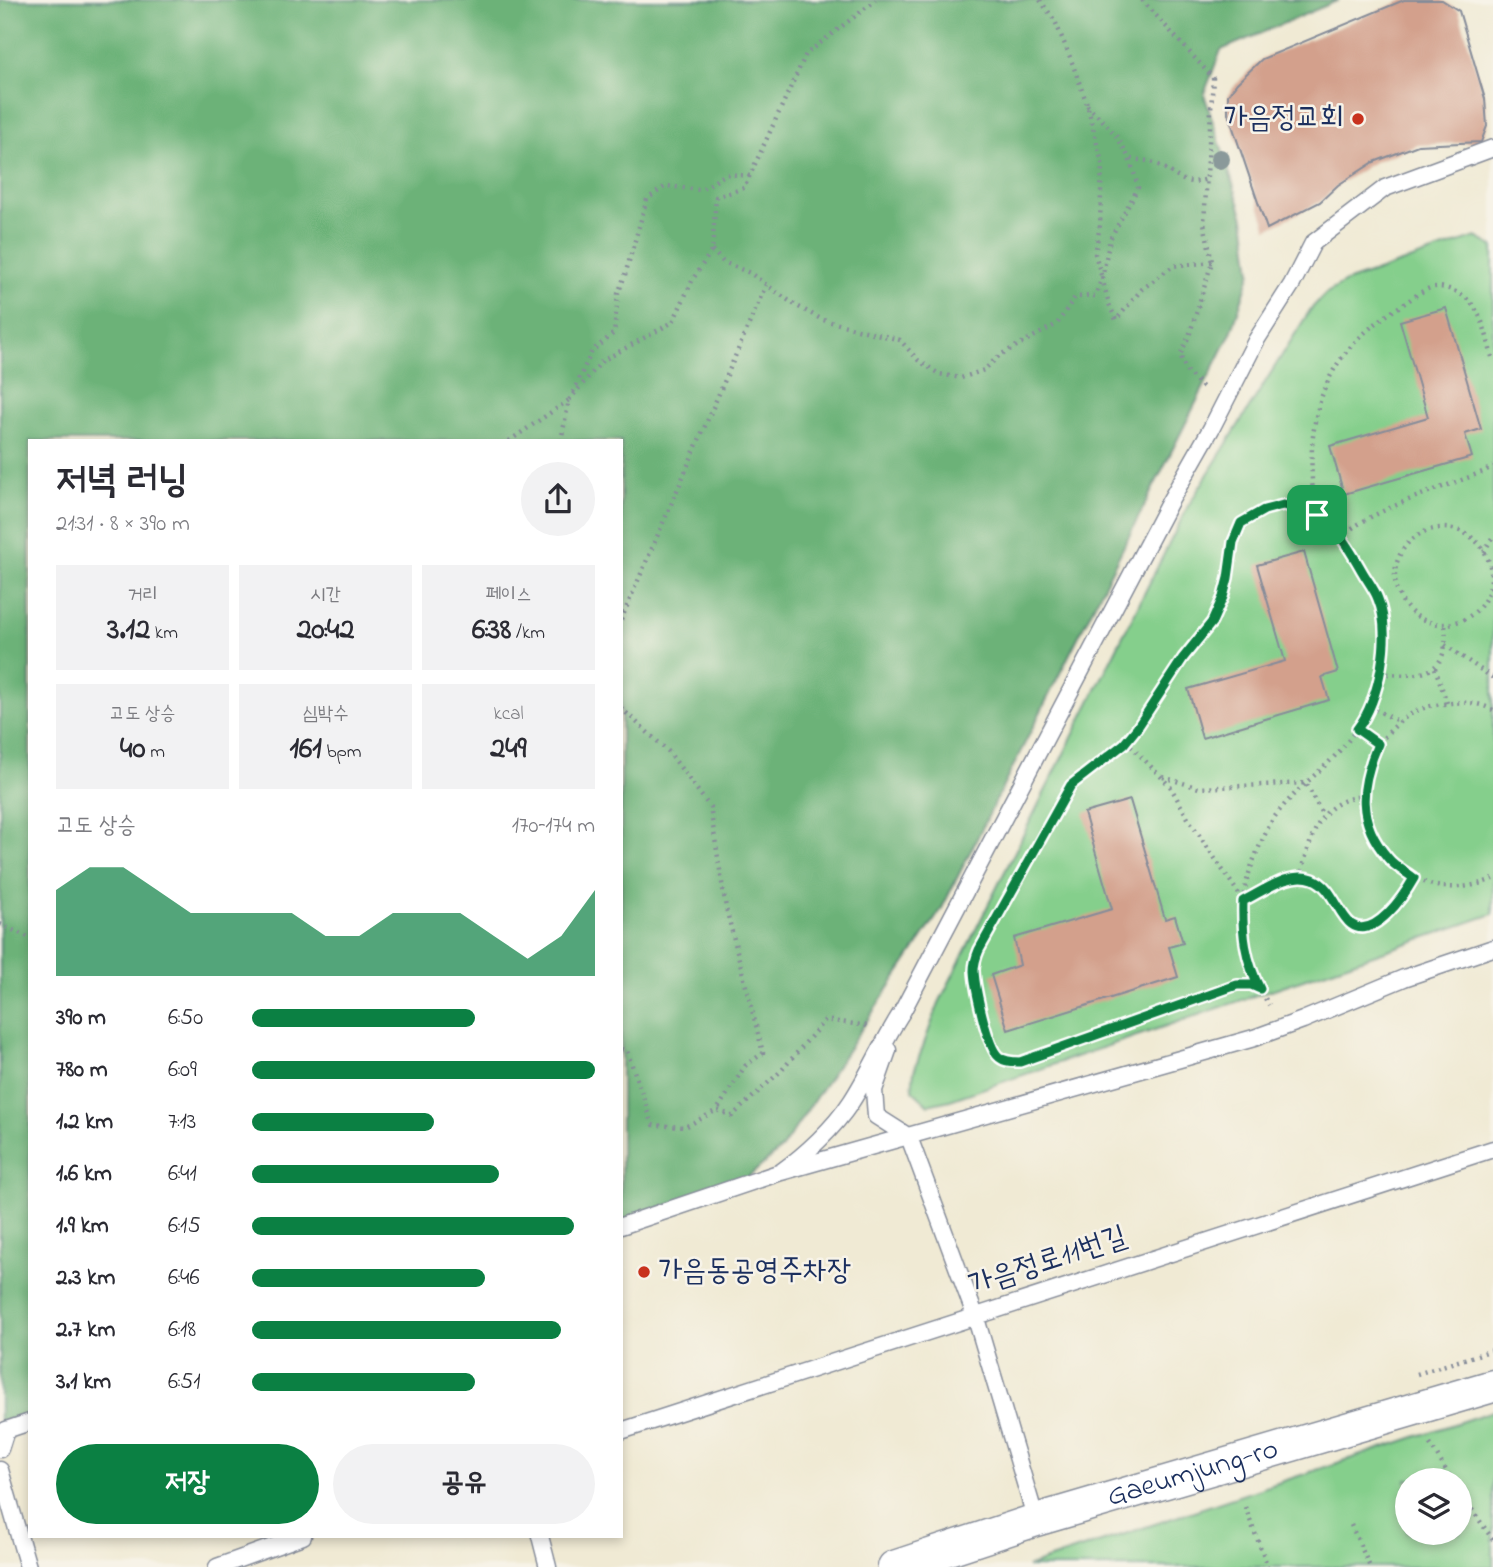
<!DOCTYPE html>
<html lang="ko">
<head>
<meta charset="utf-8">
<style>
	:root { --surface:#fff; --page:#f2f2f3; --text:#2b2b33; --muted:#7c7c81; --accent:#0b8043 }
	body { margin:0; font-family:"Indie Flower","Poor Story",sans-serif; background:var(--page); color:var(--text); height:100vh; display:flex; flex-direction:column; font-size:26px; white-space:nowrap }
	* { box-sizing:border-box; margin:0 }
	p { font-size:23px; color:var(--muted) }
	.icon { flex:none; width:38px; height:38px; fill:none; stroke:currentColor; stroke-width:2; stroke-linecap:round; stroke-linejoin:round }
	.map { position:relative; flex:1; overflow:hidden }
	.panel { position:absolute; left:28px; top:439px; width:595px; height:1099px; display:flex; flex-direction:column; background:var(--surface); border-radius:0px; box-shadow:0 4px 10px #0003 }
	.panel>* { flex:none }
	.buttons { position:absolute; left:1395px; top:1468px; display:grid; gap:14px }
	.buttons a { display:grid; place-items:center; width:77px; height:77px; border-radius:50%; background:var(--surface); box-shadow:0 4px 10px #0003; font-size:35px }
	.pin { position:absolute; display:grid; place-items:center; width:60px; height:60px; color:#fff; margin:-30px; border-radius:14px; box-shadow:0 4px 10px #0006 }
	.round { display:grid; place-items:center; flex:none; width:74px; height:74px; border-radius:37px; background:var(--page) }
	.headline { display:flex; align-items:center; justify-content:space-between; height:119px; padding:0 28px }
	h1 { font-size:38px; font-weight:800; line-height:52px }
	.metrics { display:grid; grid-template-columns:repeat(3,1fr); gap:10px; height:119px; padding:7px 28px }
	.metrics div { display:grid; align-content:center; border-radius:0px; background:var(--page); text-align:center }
	.metrics b { font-size:30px; font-weight:800 }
	.metrics small { font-size:19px; font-weight:400 }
	.metrics p { font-size:19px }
	.chart { height:196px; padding:14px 28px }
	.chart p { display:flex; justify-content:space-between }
	.chart svg { width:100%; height:126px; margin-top:7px; fill:var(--accent); opacity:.7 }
	.button { display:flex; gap:14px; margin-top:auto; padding:14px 28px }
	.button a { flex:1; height:80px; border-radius:42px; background:var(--accent); color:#fff; font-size:28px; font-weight:800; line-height:80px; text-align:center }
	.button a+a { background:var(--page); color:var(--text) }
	ul { padding:0 28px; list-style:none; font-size:23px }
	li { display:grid; grid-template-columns:112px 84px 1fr; align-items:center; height:52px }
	li i { height:18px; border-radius:9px; background:var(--accent) }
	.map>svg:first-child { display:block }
</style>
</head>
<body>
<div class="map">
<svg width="1493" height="1567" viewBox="0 0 1493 1567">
	<rect width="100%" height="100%" fill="#f7f3e8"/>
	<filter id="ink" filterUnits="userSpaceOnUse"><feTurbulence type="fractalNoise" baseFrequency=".0143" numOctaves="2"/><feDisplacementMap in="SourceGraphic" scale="14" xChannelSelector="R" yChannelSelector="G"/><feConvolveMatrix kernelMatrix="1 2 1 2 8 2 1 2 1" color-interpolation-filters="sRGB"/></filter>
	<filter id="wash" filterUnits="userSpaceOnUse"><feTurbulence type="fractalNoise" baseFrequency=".00686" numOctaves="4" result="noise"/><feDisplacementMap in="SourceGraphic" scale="28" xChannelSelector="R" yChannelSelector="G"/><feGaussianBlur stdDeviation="1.57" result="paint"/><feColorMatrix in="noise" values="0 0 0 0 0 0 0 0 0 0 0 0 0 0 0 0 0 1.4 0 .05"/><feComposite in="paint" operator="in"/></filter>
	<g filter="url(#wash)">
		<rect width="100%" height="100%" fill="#f0ead4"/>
		<path fill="#85cf8c" stroke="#507f75" stroke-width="2" fill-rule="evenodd" d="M1476,237L1493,246V914L950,1100L928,1105L912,1090L914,1071L939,1003L1188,506L1310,310L1325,294L1346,282Z
			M1493,1411V1567H1027L1047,1560ZM1407,1480H1460V1533H1407Z"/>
		<path fill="#6cb278" stroke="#44706b" stroke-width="2" d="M0,0H1339L1221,50L1204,94L1244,218L1251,272L1231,333L941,910L782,1148L747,1178L621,1221V441H30V1413L0,1422Z"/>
		<g id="blocks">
			<path fill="#d3a08c" d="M1404,0H1442L1459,11L1485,99L1487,126L1481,142L1418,145L1374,162L1338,185L1320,202L1267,229L1228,113V95L1237,83L1262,59Z
				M1446,308L1481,429L1465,434L1472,457L1344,494L1330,446L1428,417L1400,321Z
				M1304,552L1338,672L1322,677L1329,700L1202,738L1188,689L1285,661L1257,565Z
				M1130,800L1165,919L1175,916L1183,943L1169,947L1178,977L1008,1030L991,975L1020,965L1014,938L1112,909L1084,813Z"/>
		</g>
	</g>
	<g filter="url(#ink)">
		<use href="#blocks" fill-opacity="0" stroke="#868c99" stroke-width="2"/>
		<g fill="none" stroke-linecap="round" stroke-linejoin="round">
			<defs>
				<path id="service" d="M888,1050L874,1090L876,1116L909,1137L975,1315L1036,1520
					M781,1172C806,1154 834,1128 851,1102C870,1073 883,1041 902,1012L1169,503L1211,429L1257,339L1292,284L1313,243L1385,188L1493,148
					M621,1226L781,1172L1254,1038L1303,1020L1404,978L1493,948
					M621,1431L1493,1149
					M0,1449L6,1430L30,1422
					M0,1470L28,1567
					M540,1536L548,1567
					M217,1567L303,1536"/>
				<g id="minor">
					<path id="s1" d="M894,1567L1036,1520L1493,1386"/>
				</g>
			</defs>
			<use href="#service" stroke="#868c99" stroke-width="19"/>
			<use href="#minor" stroke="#868c99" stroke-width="35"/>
			<path stroke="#868c99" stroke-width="4.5" stroke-dasharray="2 5" stroke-linecap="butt" d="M1040,0L1055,21L1070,57L1087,104L1102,163L1100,225L1095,254L1102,278
				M1142,0L1213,78L1204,223L1212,262L1189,336L1180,355L1187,372L1206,390
				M1087,105C1117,134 1128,146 1138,188L1110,239L1102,278
				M1131,159C1138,160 1148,160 1154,163C1177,172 1179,188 1207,179
				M712,250L723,262L750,273L795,305L823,320L900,340L918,360L939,374L961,378L984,370L1000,355L1057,324L1075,297L1095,296L1102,278L1109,304L1116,320L1142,289L1173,266L1212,262
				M573,392L592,351L614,333L618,294L625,275L647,199L666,186L701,190L726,174L750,176
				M509,441L569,400
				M561,441L569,400L602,361L673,322L693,279L712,250L716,197L744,188L806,54L876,0
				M1316,514C1309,475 1309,425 1325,388C1341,348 1372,324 1408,301C1415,296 1427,287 1436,287C1445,286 1460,293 1466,298C1484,314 1487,339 1493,361
				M1395 576a48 48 0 1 1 96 0a48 48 0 1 1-96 0Z
				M1341,537C1371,509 1446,487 1485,471L1493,466
				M1484,552L1493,536
				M621,620L766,285
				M1445,645L1493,678
				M1435,668L1447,703
				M1380,673C1423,678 1450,675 1445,624
				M1372,703L1376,710L1398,721
				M621,708L668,751L710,807L726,908L763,1053L745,1066L717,1110
				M1493,710C1475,700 1455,702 1436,705C1416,708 1400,720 1387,734C1351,775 1359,838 1403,870C1415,878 1431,887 1446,887C1463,888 1478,885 1493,879
				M1357,729L1378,744
				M1126,741L1170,786L1189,820L1243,900C1262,892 1290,870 1313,879C1332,886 1338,915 1351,924C1374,941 1405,894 1414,878
				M1163,777L1199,788L1306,783L1323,816
				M1300,878C1311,840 1316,800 1364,796
				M0,924L30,938
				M1260,989C1234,939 1237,896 1260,845C1265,835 1269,824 1276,815C1291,795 1311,779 1329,762C1361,730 1383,692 1383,645C1383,625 1383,607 1373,589C1350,550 1325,494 1269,508C1260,511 1245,518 1240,526C1228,546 1231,572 1224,593C1215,621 1197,638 1181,661C1161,688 1146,722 1122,746C1107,761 1086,769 1072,784C1058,799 1049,822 1040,839C1018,879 992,919 974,961C974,979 985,1046 999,1057C1005,1062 1013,1062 1020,1062L1238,985C1258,984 1259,988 1269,1005
				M621,1049L627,1051L653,1125L685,1127L717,1110L732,1116L781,1071L825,1020L869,1026
				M1417,1374L1493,1350
				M1430,1444L1452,1480
				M1460,1492L1493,1540
				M1245,1507L1268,1567
				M1351,1525L1370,1567"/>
			<use href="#service" stroke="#fff" stroke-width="16"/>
			<use href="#minor" stroke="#fff" stroke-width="32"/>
		</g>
		<circle fill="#8a999a" cx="1220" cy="159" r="10"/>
	</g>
	<g fill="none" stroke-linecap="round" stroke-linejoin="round" filter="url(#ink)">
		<defs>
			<path id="route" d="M1283,505C1328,513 1341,534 1362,571C1367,580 1375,590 1378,599C1392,633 1380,701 1357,729L1378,744C1360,786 1356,821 1388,858C1394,866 1406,872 1414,878C1405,894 1374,941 1351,924C1338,914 1332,886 1313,879C1290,870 1262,892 1243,901C1242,933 1245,960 1260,989L1251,985H1237L1020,1062C1013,1062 1005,1062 999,1057C987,1048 975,987 974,971C974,963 976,957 979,950L1071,785L1124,744L1137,728L1183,658L1212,622L1223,597L1228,578L1233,542L1241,523L1264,510Z"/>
		</defs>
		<use href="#route" stroke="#fff" stroke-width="14"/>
		<use href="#route" stroke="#0b8043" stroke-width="9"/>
	</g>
	<g fill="#c8321e" stroke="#f7f3e8" stroke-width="2.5">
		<circle cx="1358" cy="119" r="7"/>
		<circle cx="644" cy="1272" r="7"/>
	</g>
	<g text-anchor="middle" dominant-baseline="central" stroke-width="5" stroke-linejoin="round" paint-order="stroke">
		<g font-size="30" fill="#1b2f5e" stroke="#f7f3e8" text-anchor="end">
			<text x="1344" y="119">가음정교회</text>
			<text x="658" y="1272" text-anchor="start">가음동공영주차장</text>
		</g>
		<g font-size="30" fill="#1b2f5e" stroke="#f7f3e8">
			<text transform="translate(1048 1262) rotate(-18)">가음정로11번길</text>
			<text stroke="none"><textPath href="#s1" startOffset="313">Gaeumjung-ro</textPath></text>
		</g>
	</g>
</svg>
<div class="buttons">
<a><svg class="icon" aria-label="layers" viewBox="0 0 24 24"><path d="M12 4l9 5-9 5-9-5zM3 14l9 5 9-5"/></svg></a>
</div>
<div class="pin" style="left:1317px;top:515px;background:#1e9e55"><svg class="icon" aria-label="arrive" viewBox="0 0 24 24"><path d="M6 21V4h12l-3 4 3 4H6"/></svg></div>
<section class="panel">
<div class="headline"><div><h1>저녁 러닝</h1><p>21:31 · 8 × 390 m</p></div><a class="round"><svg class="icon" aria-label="share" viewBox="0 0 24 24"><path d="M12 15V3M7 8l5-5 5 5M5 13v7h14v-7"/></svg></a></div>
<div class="metrics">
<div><p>거리</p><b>3.12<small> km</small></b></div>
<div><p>시간</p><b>20:42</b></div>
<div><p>페이스</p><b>6:38<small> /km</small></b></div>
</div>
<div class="metrics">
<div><p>고도 상승</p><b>40<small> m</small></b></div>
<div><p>심박수</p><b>161<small> bpm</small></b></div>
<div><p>kcal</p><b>249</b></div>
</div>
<div class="chart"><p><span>고도 상승</span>170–174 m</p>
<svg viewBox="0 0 160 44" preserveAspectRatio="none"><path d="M0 44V14L10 6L20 6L30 14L40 22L50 22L60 22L70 22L80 30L90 30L100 22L110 22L120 22L130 30L140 38L150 30L160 14V44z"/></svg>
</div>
<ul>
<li><b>390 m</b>6:50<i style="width:65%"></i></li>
<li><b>780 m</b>6:09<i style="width:100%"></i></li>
<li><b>1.2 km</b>7:13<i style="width:53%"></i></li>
<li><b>1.6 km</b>6:41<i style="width:72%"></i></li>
<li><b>1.9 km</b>6:15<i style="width:94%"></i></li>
<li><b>2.3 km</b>6:46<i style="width:68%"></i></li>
<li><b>2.7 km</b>6:18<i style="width:90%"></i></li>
<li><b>3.1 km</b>6:51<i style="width:65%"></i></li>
</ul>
<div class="button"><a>저장</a><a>공유</a></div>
</section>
</div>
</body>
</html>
